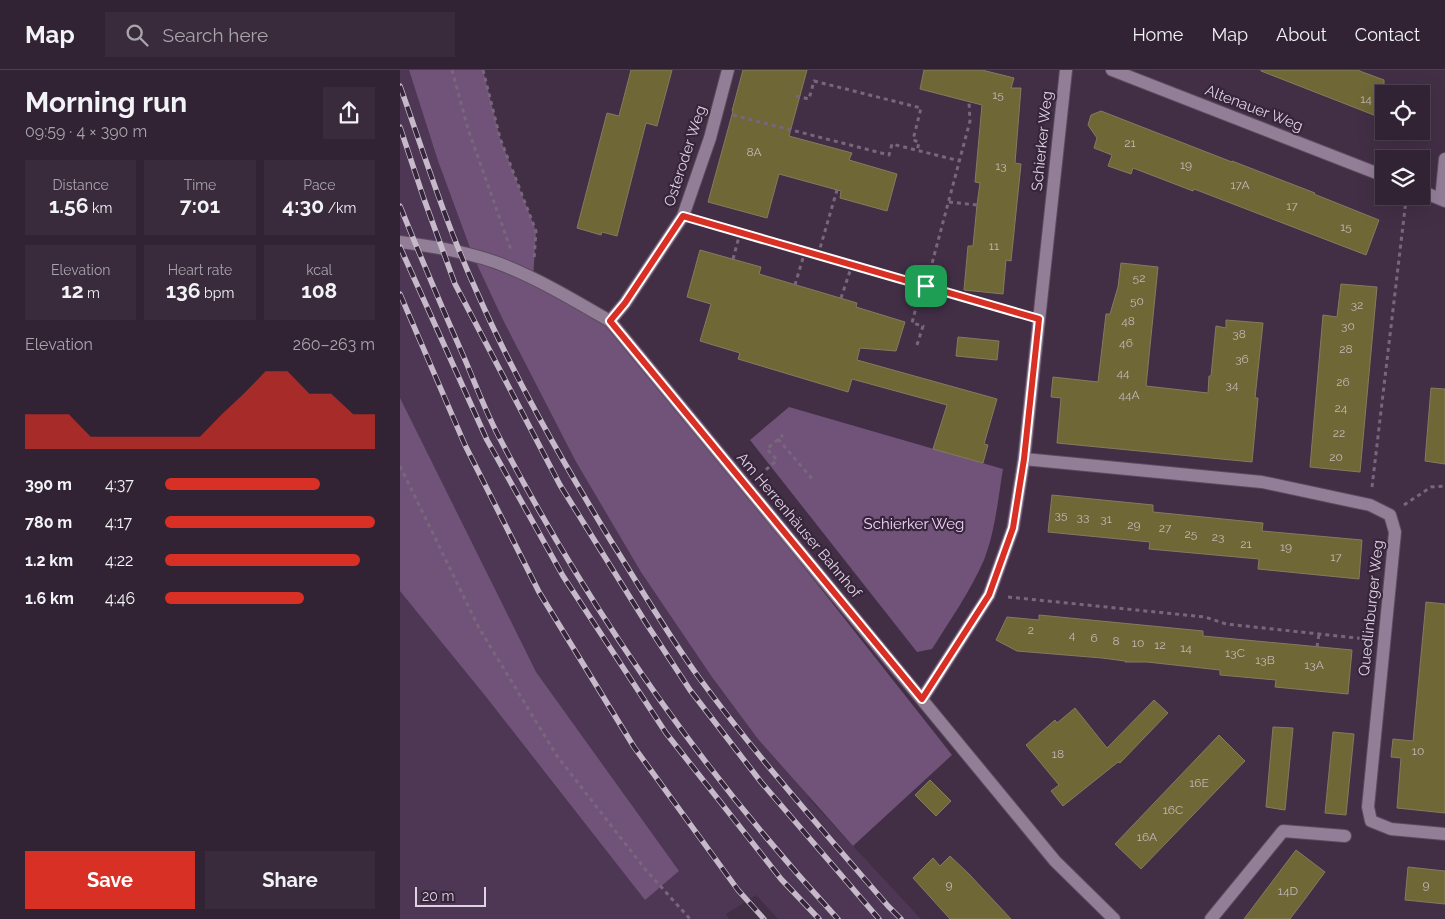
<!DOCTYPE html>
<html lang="en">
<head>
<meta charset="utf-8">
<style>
	:root { --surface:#322334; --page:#3a2b3c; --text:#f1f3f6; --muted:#a8a4ac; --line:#4d404f; --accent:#d93025 }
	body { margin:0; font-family:Raleway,sans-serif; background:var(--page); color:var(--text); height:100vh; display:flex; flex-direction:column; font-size:19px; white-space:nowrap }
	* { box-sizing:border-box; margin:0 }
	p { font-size:16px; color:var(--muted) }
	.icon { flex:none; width:28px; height:28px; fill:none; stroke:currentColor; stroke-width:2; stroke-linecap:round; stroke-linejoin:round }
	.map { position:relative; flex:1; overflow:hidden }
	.panel { display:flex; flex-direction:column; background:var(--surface); width:400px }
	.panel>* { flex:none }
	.tools { position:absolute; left:975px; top:15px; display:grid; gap:10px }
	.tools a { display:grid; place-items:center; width:55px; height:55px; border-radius:0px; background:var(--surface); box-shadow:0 5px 20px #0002,0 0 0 1px var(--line); font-size:25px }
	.scale { position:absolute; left:15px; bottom:12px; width:71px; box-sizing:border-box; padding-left:5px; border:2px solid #dfd3e2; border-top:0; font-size:14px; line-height:18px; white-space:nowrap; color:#dfd3e2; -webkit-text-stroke:4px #37253c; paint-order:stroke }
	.pin { position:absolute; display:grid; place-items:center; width:42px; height:42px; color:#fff; margin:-21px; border-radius:10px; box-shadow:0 2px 8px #0006 }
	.round { display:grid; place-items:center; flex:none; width:52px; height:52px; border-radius:0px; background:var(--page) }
	.overview { display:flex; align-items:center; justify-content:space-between; height:85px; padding:0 25px }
	h1 { font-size:28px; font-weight:700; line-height:38px }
	.figures { display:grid; grid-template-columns:repeat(3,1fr); gap:8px; height:85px; padding:5px 25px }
	.figures div { display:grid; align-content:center; border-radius:0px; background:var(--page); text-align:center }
	.figures b { font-size:21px; font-weight:700 }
	.figures small { font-size:14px; font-weight:400 }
	.figures p { font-size:14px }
	.chart { height:140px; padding:10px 25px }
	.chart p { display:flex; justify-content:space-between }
	.chart svg { width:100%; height:90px; margin-top:5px; fill:var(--accent); opacity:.7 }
	.primary-button { display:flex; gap:10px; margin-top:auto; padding:10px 25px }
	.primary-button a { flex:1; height:58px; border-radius:0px; background:var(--accent); color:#fff; font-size:20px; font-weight:700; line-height:58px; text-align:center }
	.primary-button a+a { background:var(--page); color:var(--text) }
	ul { padding:0 25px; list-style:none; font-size:16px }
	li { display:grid; grid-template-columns:80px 60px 1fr; align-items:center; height:38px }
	li i { height:12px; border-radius:6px; background:var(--accent) }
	header { display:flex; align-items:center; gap:30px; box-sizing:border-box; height:70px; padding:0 25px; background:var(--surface); border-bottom:1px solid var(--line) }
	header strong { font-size:24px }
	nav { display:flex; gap:28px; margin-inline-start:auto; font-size:18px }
	.search { width:350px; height:45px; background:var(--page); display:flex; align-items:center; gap:12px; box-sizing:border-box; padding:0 18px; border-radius:0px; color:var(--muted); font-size:19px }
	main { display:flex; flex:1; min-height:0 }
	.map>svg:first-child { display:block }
</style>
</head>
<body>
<header>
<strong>Map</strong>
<div class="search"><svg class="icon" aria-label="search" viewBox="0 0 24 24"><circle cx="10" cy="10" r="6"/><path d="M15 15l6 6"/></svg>Search here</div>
<nav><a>Home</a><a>Map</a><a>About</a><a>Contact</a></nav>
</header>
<main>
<section class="panel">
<div class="overview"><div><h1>Morning run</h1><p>09:59 · 4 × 390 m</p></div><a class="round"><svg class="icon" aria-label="share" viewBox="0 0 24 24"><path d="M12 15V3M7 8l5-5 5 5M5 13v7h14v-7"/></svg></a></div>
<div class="figures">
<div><p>Distance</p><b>1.56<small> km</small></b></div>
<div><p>Time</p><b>7:01</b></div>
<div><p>Pace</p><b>4:30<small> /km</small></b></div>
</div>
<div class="figures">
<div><p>Elevation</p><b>12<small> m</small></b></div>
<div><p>Heart rate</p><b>136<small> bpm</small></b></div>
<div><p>kcal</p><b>108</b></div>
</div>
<div class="chart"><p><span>Elevation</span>260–263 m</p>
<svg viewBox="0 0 160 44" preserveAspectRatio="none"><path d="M0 44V27L10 27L20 27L30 38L40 38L50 38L60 38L70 38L80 38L90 27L100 17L110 6L120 6L130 17L140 17L150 27L160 27V44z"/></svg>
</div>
<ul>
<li><b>390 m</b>4:37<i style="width:74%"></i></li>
<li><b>780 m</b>4:17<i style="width:100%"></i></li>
<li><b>1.2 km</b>4:22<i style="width:93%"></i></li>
<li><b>1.6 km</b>4:46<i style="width:66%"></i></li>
</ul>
<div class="primary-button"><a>Save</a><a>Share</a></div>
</section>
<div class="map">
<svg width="1045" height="849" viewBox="0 0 1045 849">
	<rect width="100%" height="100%" fill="#422f46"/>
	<path fill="#4e3754" d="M0,0H9L38,91L73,186L103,250L175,390L412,732L521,849H378L356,825L326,844L329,849H0Z"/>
	<path fill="#715379" d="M9,0H83L100,68L136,161L133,209L210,251L552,685L453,776L358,669L312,607L241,502L175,390L103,250L73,186L38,91Z
		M0,328L136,602L279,801L245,830L87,628L0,521Z
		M389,337L603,399C598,429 595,462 584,490C570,522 550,550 532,579L517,582L350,370Z"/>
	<path fill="#6f6736" stroke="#827d5d" d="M231,0H272L257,56L246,53L217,166L202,162L201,165L177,158L207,43L219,46Z
		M343,0H407L389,66L452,83L449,90L497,104L487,141L440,128L441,121L379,104L367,148L308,132L333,41H332Z
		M524,0H582L614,8L611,18H621L615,93L621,94L611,191L606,190L603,224L564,220L568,176H573L577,135L580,113L575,112L582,35L520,19Z
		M861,0H957L984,10V49L861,1Z
		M701,41L832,92V91L915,123L914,124L979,150L966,185L794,119L793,121L733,98L731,104L708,96L712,85L694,78L697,68L688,55L691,45Z
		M300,180L361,197L359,204L457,233L456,237L505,252L496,281L460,278L457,290L597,329L584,374L588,375L583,393L533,379L547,335L452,309L448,322L338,289L340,283L300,271L311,234L287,227Z
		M721,193L758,197L746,316L808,323L809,306H811L816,256L826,258V250L863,253L855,328H858L852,392L657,373L661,328L651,327L653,307L698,312L706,244H710L718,217Z
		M941,214L977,217L960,402L910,397L923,245L937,247Z
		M558,267L599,271L597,290L556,286Z
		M1031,318L1045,319V394L1025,391Z
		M652,425L753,435V442L863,453L862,461L962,470L959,509L858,499L859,489L749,479L750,472L648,462Z
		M1026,532L1045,534V743L997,738L1001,688L991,687L993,669L1013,671Z
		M639,545L803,561V566L952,580L948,624L875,617L876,610L820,605V600L747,592H725V591L702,588L617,581L596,570L607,547L639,550Z
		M754,630L768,643L720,693L718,692L663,736L651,721L659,715L626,675L655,650L657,653L675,638L707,678Z
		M873,657L893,658L885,740L866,737Z
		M933,662L954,664L946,745L925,743Z
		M819,665L845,691L741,799L715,774Z
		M530,710L551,731L536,746L515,725Z
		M896,780L925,802L908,825L890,849H844Z
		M550,786L569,804L611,849H550L513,808L533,788L540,796Z
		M1008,797L1045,801V834L1005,830Z"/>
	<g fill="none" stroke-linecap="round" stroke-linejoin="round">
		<defs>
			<path id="minor" d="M712,0L984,106
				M1021,121L1045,131
				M1041,129L1045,89
				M0,172C36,177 75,183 108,197C144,212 177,232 210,251L655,791L714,849
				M210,251L225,233L283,146L310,68L328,0
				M624,389L862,412L970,435L990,445L995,462L968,737L971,751L991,759L1045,764
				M522,629L589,525L613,458L624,389L666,0
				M811,849L883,761L945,766"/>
		</defs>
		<use href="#minor" stroke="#5b4c5f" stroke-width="14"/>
		<path stroke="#78677c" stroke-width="3" stroke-dasharray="4 4" stroke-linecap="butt" d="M52,0L68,59L111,180
			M83,0L100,68L136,161L134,190
			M396,26L409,29L414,11L521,38L513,70L519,72L517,81
			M333,45L489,85L492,74L560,91
			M549,132L577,135
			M301,151L621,244
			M418,185L437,120
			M333,189L340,163
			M395,215L405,181
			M526,216L570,51L569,32
			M441,228L452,195
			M517,275L523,256L512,253L522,215
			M378,369L414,411
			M0,396L79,558L157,686L245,799L290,849
			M360,405L377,390L367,379L383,365
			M972,417L1006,130
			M1004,435L1031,417L1045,416
			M608,527L805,547L826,554L966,569
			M917,577L919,564"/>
		<use href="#minor" stroke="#937e98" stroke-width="12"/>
		<defs>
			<path id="rail" d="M0,16C24,84 46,154 76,220C114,307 161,389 211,471C240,517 268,565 300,609C358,688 424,762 488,836L501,849
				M0,57L24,129L55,214L160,415L246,553L290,620L361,712L479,849
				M0,136C21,188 43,240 66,292C76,316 86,342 98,365C189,540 304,704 438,849
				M0,177L87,370L163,506L266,663L381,809L419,849
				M0,224L65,375L139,522L234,677L338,820L364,849"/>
		</defs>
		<use href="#rail" stroke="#c6b9c9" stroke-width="5.5"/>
		<use href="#rail" stroke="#37253c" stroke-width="4" stroke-dasharray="11" stroke-linecap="butt"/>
	</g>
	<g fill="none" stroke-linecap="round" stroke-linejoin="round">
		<defs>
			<path id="route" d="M283,146L639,249L624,389L613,458L589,525L522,629L210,251L225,233Z"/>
		</defs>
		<use href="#route" stroke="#fff" stroke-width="10"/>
		<use href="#route" stroke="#d93025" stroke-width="6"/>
	</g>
	<g text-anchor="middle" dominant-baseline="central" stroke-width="4.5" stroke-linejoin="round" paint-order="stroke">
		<g font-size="12" fill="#c3b8b7">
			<text x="598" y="25">15</text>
			<text x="966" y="29">14</text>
			<text x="730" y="73">21</text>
			<text x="354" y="82">8A</text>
			<text x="786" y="95">19</text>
			<text x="601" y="96">13</text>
			<text x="840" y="115">17A</text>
			<text x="892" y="136">17</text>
			<text x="946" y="157">15</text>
			<text x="594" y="176">11</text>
			<text x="739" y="208">52</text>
			<text x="737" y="231">50</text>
			<text x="957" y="235">32</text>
			<text x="728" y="251">48</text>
			<text x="948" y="256">30</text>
			<text x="839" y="264">38</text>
			<text x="726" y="273">46</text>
			<text x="946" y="279">28</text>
			<text x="842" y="289">36</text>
			<text x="723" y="303">44</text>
			<text x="943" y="312">26</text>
			<text x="832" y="315">34</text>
			<text x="729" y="325">44A</text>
			<text x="941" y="338">24</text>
			<text x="939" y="363">22</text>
			<text x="936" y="387">20</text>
			<text x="661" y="445">35</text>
			<text x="683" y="447">33</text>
			<text x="706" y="449">31</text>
			<text x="734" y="455">29</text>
			<text x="765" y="458">27</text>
			<text x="791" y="464">25</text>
			<text x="818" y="467">23</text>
			<text x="846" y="474">21</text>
			<text x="886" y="477">19</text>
			<text x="936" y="487">17</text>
			<text x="631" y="560">2</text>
			<text x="672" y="565">4</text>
			<text x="694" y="568">6</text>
			<text x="716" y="571">8</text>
			<text x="738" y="573">10</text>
			<text x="760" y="575">12</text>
			<text x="786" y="578">14</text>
			<text x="835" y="583">13C</text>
			<text x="865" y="590">13B</text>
			<text x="914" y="595">13A</text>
			<text x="1018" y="681">10</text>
			<text x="658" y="684">18</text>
			<text x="799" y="713">16E</text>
			<text x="773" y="740">16C</text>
			<text x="747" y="767">16A</text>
			<text x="549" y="815">9</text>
			<text x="1026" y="815">9</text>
			<text x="888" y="821">14D</text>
		</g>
		<g font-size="15" fill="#dfd3e2" stroke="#37253c">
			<text transform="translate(854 38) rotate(21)">Altenauer Weg</text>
			<text transform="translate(642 71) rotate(-84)">Schierker Weg</text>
			<text transform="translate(285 86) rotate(-72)">Osteroder Weg</text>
			<text transform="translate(399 455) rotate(50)">Am Herrenhäuser Bahnhof</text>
			<text transform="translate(971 538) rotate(-84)">Quedlinburger Weg</text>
		</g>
		<g font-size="15" fill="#f3d5fb" stroke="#37253c">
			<text x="514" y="454">Schierker Weg</text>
		</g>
	</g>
</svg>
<div class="tools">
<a><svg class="icon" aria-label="locate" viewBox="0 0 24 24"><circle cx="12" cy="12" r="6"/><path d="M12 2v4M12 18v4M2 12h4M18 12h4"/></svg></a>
<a><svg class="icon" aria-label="layers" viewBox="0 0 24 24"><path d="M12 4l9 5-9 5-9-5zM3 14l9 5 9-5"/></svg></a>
</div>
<div class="scale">20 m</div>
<div class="pin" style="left:526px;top:216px;background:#1e9e55"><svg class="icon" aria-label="arrive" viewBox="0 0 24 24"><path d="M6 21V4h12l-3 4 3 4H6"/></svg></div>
</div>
</main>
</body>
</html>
